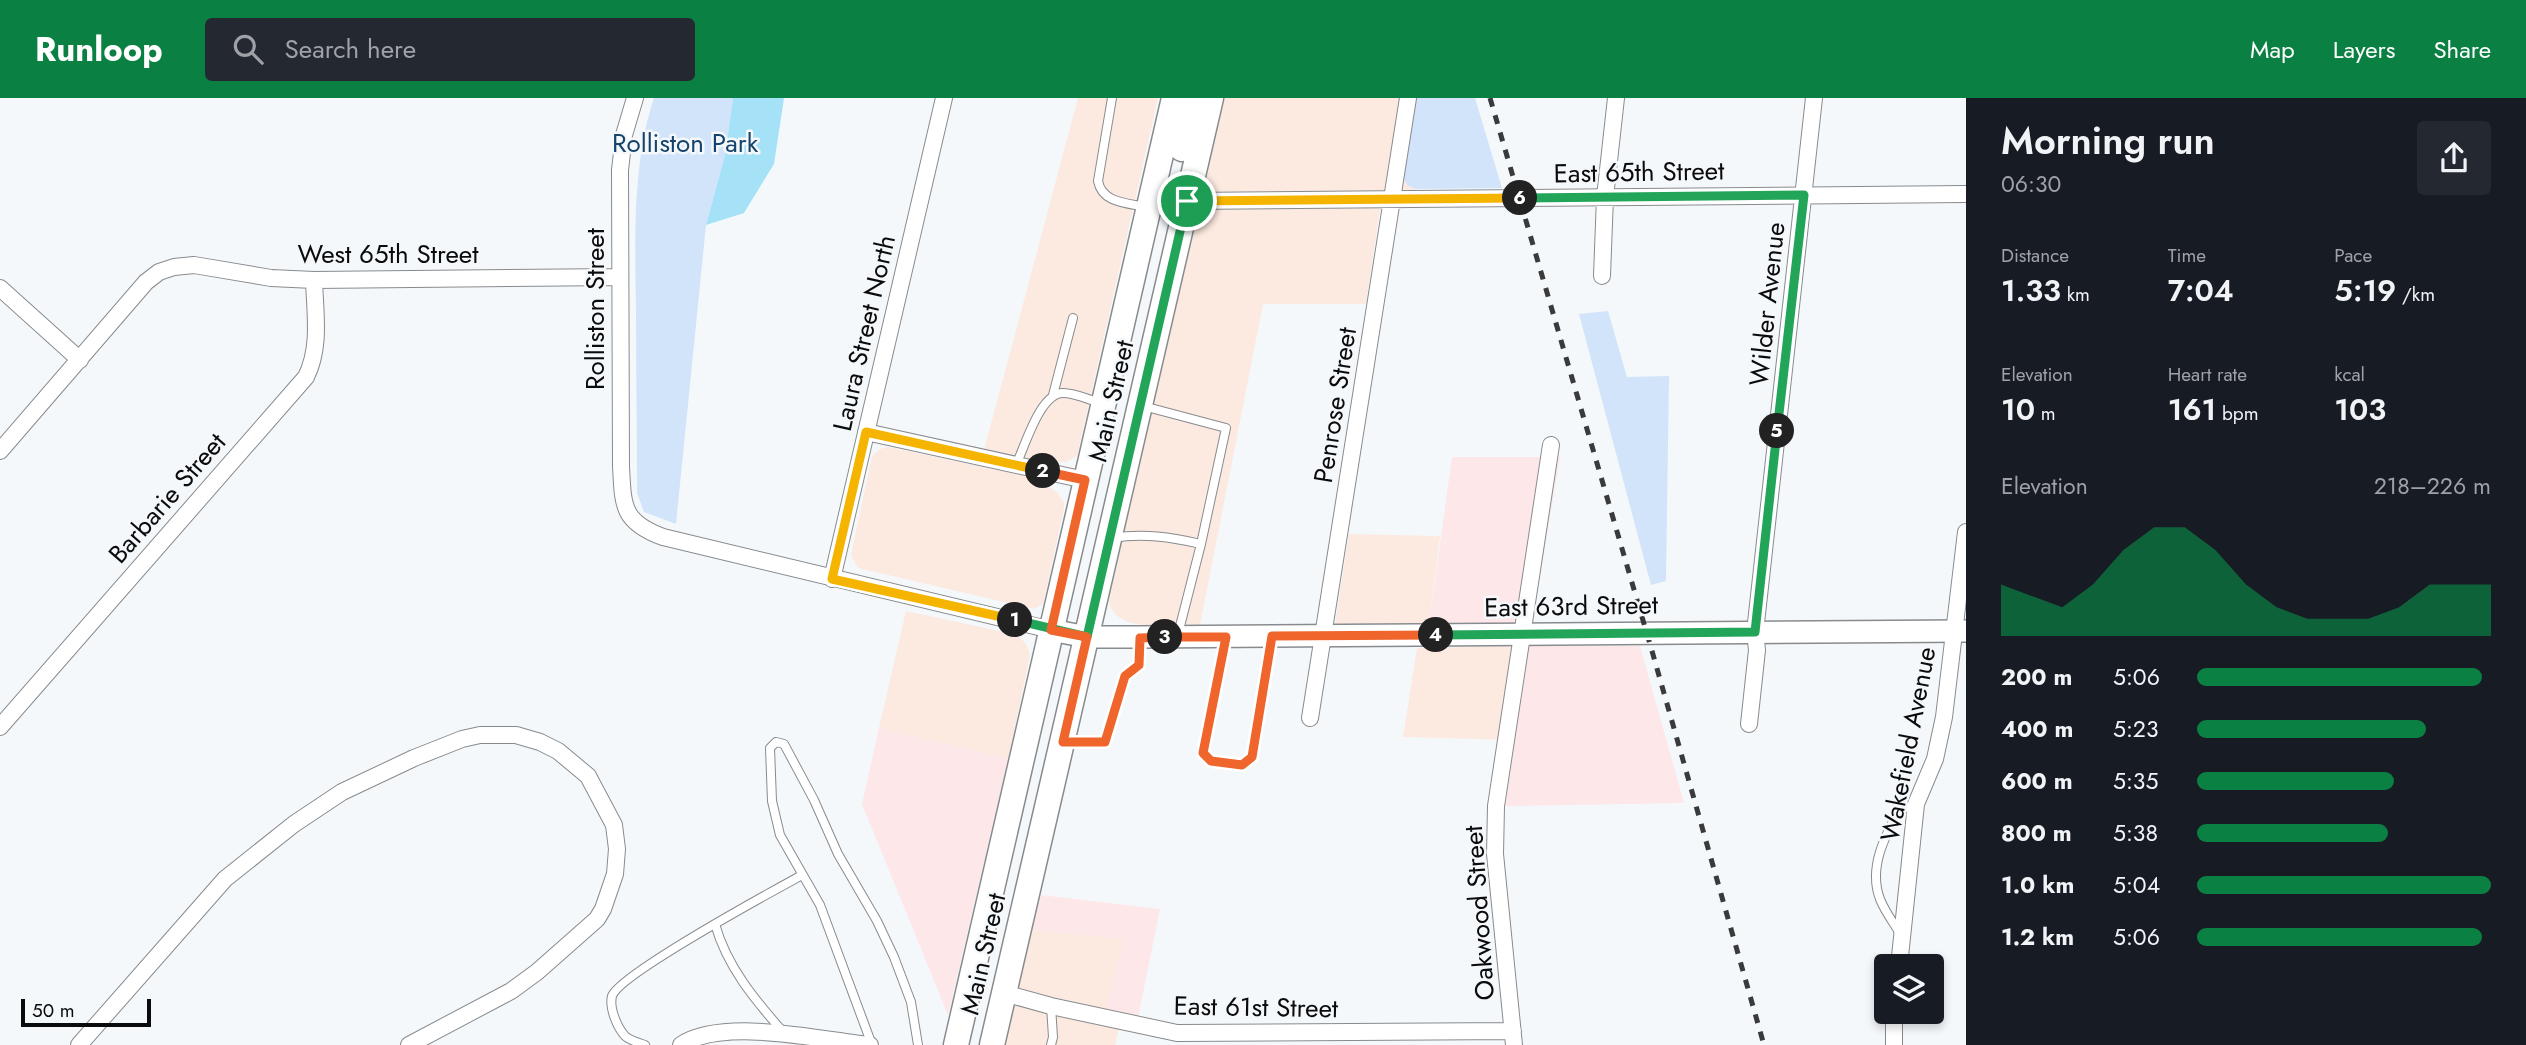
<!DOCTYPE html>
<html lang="en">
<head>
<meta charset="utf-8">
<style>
	:root { --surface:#171b24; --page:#242831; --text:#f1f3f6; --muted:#9ea1a6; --accent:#0b8043 }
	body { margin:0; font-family:Jost,sans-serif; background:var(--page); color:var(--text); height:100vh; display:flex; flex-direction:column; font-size:26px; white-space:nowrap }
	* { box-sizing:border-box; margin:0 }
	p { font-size:23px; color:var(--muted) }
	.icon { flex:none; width:38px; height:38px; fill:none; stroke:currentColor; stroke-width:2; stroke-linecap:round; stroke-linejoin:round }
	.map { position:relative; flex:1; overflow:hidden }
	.side { display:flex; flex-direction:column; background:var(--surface); width:560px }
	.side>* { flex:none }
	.buttons { position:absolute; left:1874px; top:856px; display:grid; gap:14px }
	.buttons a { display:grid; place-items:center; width:70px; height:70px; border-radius:7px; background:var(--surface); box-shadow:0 4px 10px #0003; font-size:35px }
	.scale { position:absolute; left:21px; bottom:18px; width:130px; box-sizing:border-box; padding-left:7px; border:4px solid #0a0b0c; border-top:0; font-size:19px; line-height:24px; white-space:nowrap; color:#0a0b0c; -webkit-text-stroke:5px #f5f8fb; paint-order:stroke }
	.pin { position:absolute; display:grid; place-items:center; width:60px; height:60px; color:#fff; margin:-30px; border:4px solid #fff; border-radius:50%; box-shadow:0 2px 7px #0007 }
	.km { position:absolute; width:35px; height:35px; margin:-18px; border-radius:50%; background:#222; color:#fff; font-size:19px; line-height:35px; text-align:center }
	.round { display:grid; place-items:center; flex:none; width:74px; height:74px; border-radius:7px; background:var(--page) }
	.headline { display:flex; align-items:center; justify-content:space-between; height:119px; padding:0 35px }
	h1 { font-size:38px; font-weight:600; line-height:52px }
	.stats { display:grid; grid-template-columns:repeat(3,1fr); gap:10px; height:119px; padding:7px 35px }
	.stats div { display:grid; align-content:center }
	.stats b { font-size:30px; font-weight:600 }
	.stats small { font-size:19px; font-weight:400 }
	.stats p { font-size:19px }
	.chart { height:196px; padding:14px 35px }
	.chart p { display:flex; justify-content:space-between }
	.chart svg { width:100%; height:126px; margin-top:7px; fill:var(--accent); opacity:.7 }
	ul { padding:0 35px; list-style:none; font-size:23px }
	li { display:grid; grid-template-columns:112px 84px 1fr; align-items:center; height:52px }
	li i { height:18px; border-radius:9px; background:var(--accent) }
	header { display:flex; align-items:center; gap:42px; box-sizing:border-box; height:98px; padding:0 35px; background:var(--accent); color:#fff }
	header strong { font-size:33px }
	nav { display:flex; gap:38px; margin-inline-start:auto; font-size:24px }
	.search { width:490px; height:63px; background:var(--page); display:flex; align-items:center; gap:18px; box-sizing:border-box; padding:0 24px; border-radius:7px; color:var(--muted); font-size:26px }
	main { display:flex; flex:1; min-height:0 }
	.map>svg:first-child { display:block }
</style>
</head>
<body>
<header>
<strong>Runloop</strong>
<div class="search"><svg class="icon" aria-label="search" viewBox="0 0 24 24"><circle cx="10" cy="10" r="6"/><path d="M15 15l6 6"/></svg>Search here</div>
<nav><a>Map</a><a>Layers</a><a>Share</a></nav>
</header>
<main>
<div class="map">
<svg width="1966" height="947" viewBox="0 0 1966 947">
	<rect width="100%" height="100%" fill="#f5f8fb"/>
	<path fill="#fce9e0" d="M1078,0H1158L1077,358L1066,364L1042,363L984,352Z
		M1224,0H1415L1408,88L1416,91L1410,110L1380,111L1366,206H1263L1200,527H1142L1128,524L1117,518L1110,509L1109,501Z
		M888,349L1035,380L1057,394L1064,404V410L1043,506L1034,511L858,470L851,457L872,358L880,351Z
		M1349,436L1440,438L1429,526H1335Z
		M906,513L1013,536L1021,540L1027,548L1030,557L1008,661L879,630Z
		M1529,548L1515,642L1403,639L1417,550Z
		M1032,832L1124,841L1105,913L1122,917L1115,947H1006Z"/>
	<path fill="#fde7e8" d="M1452,359H1560L1532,525L1429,526Z
		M1529,548H1640L1684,705L1505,708Z
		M879,630L1008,661L948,917L862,706Z
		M1041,797L1160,811L1138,920L1105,913L1124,841L1032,832Z"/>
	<path fill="#d1e4f9" d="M654,0H733L725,57L706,127L676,426L644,414L637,395C637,335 636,274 636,213C635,145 632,65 654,0Z
		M1415,0H1475L1502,90L1416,91L1408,88L1404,81Z
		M1608,213L1627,279L1669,278L1666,483L1651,487L1579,216Z"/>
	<path fill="#a5e1f7" d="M733,0H784L774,66L744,115L706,127L725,57Z"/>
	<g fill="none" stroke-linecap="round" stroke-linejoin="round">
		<defs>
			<path id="lane" d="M1112,0L1098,83C1102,105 1127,105 1146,109
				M1053,297L1073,220
				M1016,367C1025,348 1040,295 1063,295C1076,295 1089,302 1101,305
				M1112,440C1143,435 1171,439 1201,446L1226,330L1143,308
				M1178,536L1201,446
				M1226,540L1203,655L1211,663L1242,667L1252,659L1272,538
				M1066,644H1105L1125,578L1139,567L1140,541
				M715,826C727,869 755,902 784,935
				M1899,834C1893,824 1884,812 1880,801C1868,770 1885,738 1899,712L1916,706
				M1051,908L1053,939L1051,947
				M645,947C639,945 629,942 625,938C617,929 609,910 612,898C620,876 773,793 802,777
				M872,947L820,807L780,737L772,703L770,650L776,644L784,646L814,702L838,756L877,823L894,859L911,904L918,947"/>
			<path id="street" d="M635,0L624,37L620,72L621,368C623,408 622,424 663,439L1051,532
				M1187,103L1966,96
				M1602,178L1605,99L1616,0
				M0,190L80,262
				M866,334L1085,382
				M0,353L146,184L159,174L174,169L194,167L271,180L314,182L620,179
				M832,481L944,0
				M1310,620L1408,0
				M1749,626L1757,552L1755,534L1814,0
				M0,629L306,279C321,249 315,215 314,182
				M1899,868L1916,706L1935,661L1944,619L1966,434
				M1004,895L1051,908L1177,935L1513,933
				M1894,914V947
				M79,947L225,781L294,726L342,694L414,660L462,641L480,637H516L540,644L558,653L588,678L614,727L617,751L615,776L603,811L597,821L537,874L511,893L409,947
				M681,947C723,919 821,942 870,947
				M1514,947L1495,756L1496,708L1551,347"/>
			<path id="secondary" d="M1051,532L1087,539H1140L1966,533"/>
			<path id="primary" d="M1182,51L1193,0
				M956,947L1174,0
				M992,947L1211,0"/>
		</defs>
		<use href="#lane" stroke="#888b8e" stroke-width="10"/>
		<use href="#street" stroke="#888b8e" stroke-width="18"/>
		<use href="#secondary" stroke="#888b8e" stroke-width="24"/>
		<use href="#primary" stroke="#888b8e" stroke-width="27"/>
		<use href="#lane" stroke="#fff" stroke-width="8"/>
		<use href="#street" stroke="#fff" stroke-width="16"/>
		<use href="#secondary" stroke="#fff" stroke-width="21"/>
		<use href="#primary" stroke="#fff" stroke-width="24"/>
		<path stroke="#393a3b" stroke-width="5" stroke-dasharray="9 9" stroke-linecap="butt" d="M1490,0L1652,553L1764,947"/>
	</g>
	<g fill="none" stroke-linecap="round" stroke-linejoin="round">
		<defs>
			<path id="split-1" d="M1015,522L1087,539L1187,103"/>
			<path id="split-2" d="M1015,522L832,481L866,334L1043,373"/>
			<path id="split-3" d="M1043,373L1085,382L1051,532L1087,539L1063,644H1105L1125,578L1139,567L1140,540L1165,539"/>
			<path id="split-4" d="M1165,539H1226L1203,655L1211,663L1242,667L1252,659L1272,538L1436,537"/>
			<path id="split-5" d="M1436,537L1755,534L1777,333"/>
			<path id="split-6" d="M1520,100L1804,97L1777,333"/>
			<path id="split-7" d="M1187,103L1520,100"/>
		</defs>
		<use href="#split-1" stroke="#fff" stroke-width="14"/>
		<use href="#split-2" stroke="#fff" stroke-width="14"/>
		<use href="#split-3" stroke="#fff" stroke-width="14"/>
		<use href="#split-4" stroke="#fff" stroke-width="14"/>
		<use href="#split-5" stroke="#fff" stroke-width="14"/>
		<use href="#split-6" stroke="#fff" stroke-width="14"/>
		<use href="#split-7" stroke="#fff" stroke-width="14"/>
		<use href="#split-1" stroke="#22a559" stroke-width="9"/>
		<use href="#split-2" stroke="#f5b400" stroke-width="9"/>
		<use href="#split-3" stroke="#f0652b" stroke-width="9"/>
		<use href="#split-4" stroke="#f0652b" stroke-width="9"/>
		<use href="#split-5" stroke="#22a559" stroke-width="9"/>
		<use href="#split-6" stroke="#22a559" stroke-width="9"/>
		<use href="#split-7" stroke="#f5b400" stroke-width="9"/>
	</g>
	<g text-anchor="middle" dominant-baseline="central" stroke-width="5" stroke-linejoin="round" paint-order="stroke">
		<g font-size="26" fill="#16436c" stroke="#f5f8fb">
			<text x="685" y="45">Rolliston Park</text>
		</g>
		<g font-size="26" fill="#0a0b0c" stroke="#f5f8fb">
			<text transform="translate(1639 74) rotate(-1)">East 65th Street</text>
			<text x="388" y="156">West 65th Street</text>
			<text transform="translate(1767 206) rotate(-84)">Wilder Avenue</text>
			<text transform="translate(595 211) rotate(-90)">Rolliston Street</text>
			<text transform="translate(864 235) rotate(-77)">Laura Street North</text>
			<text transform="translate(1111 303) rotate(-77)">Main Street</text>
			<text transform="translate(1335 307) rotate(-81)">Penrose Street</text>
			<text transform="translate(167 400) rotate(-49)">Barbarie Street</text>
			<text transform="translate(1571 508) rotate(-1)">East 63rd Street</text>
			<text transform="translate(1908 646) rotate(-79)">Wakefield Avenue</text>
			<text transform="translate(1479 815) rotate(-94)">Oakwood Street</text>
			<text transform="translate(983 856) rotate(-77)">Main Street</text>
			<text transform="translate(1256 909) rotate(1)">East 61st Street</text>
		</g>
	</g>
</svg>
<div class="buttons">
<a><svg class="icon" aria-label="layers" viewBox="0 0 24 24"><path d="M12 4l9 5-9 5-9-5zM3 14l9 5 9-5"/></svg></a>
</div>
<div class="scale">50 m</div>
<div class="pin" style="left:1187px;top:103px;background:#1e9e55"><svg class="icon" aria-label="arrive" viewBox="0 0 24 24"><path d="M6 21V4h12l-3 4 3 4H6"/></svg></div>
<b class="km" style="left:1015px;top:522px">1</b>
<b class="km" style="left:1043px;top:373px">2</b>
<b class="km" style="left:1165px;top:539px">3</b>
<b class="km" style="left:1436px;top:537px">4</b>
<b class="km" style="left:1777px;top:333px">5</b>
<b class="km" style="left:1520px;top:100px">6</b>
</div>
<section class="side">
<div class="headline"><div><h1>Morning run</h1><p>06:30</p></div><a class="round"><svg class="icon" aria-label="share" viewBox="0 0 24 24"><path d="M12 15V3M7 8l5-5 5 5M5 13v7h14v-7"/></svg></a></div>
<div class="stats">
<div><p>Distance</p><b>1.33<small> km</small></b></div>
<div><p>Time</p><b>7:04</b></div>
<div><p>Pace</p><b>5:19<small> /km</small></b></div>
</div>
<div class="stats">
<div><p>Elevation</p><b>10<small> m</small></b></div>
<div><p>Heart rate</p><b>161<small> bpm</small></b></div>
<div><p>kcal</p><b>103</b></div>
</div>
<div class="chart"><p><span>Elevation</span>218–226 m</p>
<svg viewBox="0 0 160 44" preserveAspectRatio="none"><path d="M0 44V26L10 30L20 34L30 26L40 14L50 6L60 6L70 14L80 26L90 34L100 38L110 38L120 38L130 34L140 26L150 26L160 26V44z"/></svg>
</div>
<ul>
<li><b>200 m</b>5:06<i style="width:97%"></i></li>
<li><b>400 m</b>5:23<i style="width:78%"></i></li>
<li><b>600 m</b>5:35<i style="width:67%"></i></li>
<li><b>800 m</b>5:38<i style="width:65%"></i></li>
<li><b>1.0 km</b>5:04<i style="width:100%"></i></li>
<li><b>1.2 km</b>5:06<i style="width:97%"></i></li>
</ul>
</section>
</main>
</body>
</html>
